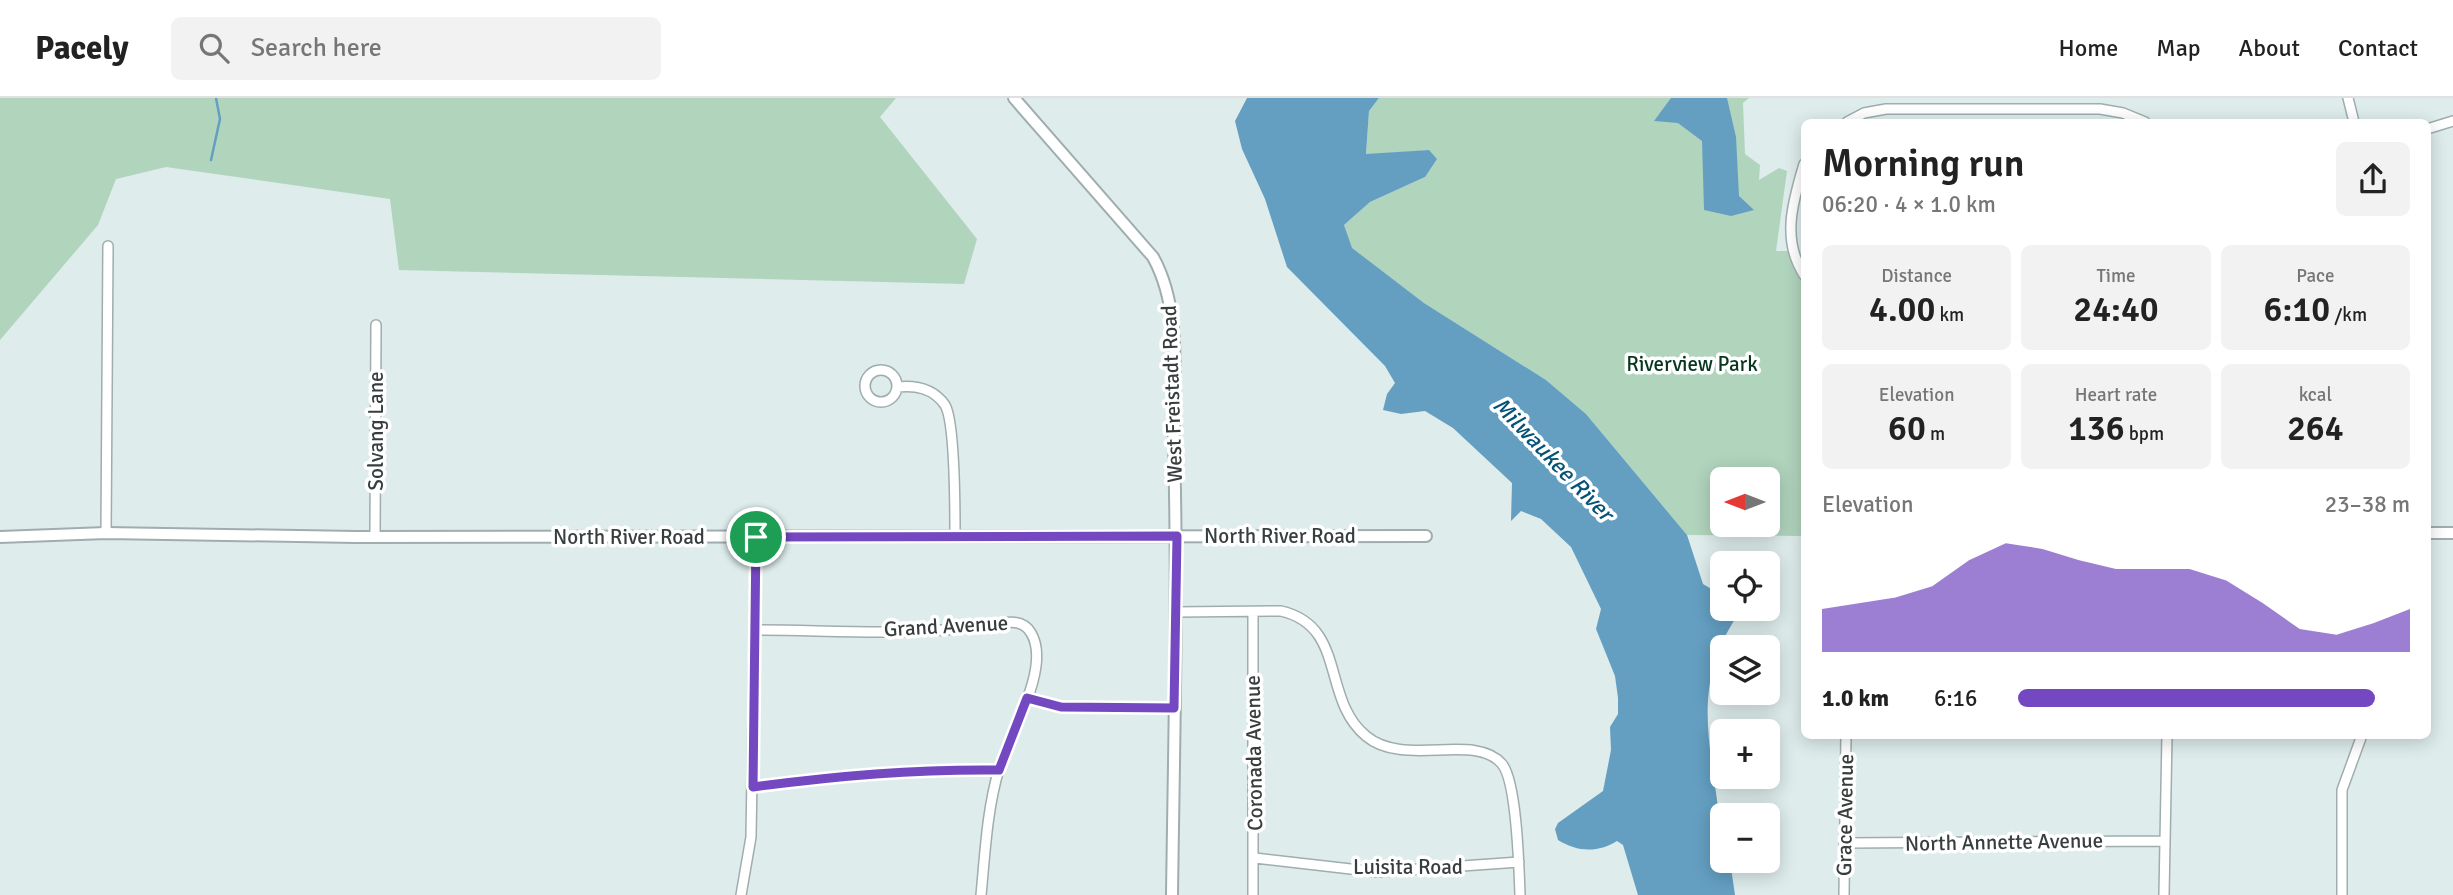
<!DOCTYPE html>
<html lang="en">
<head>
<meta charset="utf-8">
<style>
	:root { --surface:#fff; --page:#f2f2f2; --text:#222; --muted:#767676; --line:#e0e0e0; --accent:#7348c0 }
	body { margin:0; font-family:Signika,sans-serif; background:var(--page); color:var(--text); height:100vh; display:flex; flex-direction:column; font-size:26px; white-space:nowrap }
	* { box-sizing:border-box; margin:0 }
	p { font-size:23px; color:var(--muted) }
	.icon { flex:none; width:38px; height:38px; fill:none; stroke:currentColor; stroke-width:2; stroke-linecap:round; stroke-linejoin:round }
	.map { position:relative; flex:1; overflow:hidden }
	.panel { position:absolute; left:1801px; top:21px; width:630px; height:620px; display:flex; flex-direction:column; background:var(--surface); border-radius:10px; box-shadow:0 4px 18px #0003 }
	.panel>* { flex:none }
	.needle { width:46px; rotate:270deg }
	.buttons { position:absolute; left:1710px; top:369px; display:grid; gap:14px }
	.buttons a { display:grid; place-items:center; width:70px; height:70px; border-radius:10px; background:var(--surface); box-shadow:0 4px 18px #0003; font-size:35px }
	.pin { position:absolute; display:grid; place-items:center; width:60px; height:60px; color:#fff; margin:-30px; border:4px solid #fff; border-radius:50%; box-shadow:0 2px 7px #0007 }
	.round { display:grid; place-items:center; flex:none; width:74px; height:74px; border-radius:10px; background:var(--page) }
	.head { display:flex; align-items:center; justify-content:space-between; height:119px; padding:0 21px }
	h1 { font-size:38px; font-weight:600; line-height:52px }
	.metrics { display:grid; grid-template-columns:repeat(3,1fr); gap:10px; height:119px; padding:7px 21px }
	.metrics div { display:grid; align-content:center; border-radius:10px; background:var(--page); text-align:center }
	.metrics b { font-size:35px; font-weight:600 }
	.metrics small { font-size:19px; font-weight:400 }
	.metrics p { font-size:19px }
	.chart { height:196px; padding:14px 21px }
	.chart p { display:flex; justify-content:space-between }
	.chart svg { width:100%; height:126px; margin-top:7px; fill:var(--accent); opacity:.7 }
	ul { padding:0 21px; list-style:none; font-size:23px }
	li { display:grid; grid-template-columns:112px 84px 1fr; align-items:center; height:52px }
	li i { height:18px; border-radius:9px; background:var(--accent) }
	header { display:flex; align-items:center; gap:42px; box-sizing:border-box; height:98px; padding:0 35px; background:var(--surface); border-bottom:2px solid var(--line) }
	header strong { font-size:33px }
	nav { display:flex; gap:38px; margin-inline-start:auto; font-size:24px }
	.search { width:490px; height:63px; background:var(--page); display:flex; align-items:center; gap:18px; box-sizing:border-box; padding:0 24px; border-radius:10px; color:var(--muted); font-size:26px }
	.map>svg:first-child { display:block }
</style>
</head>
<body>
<header>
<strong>Pacely</strong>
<div class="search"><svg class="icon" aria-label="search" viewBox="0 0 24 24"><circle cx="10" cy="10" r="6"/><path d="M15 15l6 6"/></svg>Search here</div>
<nav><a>Home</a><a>Map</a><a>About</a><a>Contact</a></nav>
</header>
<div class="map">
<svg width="2453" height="797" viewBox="0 0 2453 797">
	<rect width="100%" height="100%" fill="#deecec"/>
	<path fill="#b1d4bd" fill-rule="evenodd" d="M0,0H896L880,19L977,141L964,186L399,172L390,101L166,69L116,81L98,127L0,242Z
		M1379,0H1749L1743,5L1745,56L1760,67L1759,82L1779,70L1787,73L1776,153H1792L1804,177V438L1687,437L1586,316L1546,282L1424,205L1351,150L1344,127L1370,104L1425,79L1429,52L1366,57L1369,13ZM1722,382H1768V427H1722Z"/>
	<path fill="#649fc2" d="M1247,0H1379L1369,13L1366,56L1429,52L1437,61L1425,79L1370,104L1344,127L1352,150L1424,205L1546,282L1586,316L1687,437L1703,486L1713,492L1722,493V511H1742C1679,597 1722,670 1722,763H1730L1735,797H1638L1623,747L1617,743C1598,755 1577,754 1558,742L1555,731L1558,725L1603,693L1611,652L1610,629L1618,616V600L1615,578L1596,531L1601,511L1571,449L1541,421L1521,413L1511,423L1512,385L1453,330L1425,313L1401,316L1383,312L1387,296L1395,285L1385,268L1287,169L1265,101L1242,51L1235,23Z
		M1671,0H1727L1736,39L1739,98L1754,112L1731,118L1704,112L1702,43L1678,25L1654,23Z"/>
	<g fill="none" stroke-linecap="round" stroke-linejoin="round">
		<path stroke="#649fc2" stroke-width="2.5" d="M211,62L220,21L216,0"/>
		<defs>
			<path id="minor" d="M2348,0L2354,24
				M1847,24L1864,15L1886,11H2100L2123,15L2145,24
				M2427,31L2453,23
				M1804,66C1793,103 1781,141 1804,177
				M865 288a16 16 0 1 1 32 0a16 16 0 1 1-32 0Z
				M897,289C916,287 933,290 945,307C955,324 955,414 955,437
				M106,435L108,148
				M375,439L376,227
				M1176,514L1281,513C1347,528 1321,601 1366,638C1404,670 1475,634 1502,666C1517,684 1519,771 1520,797
				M1253,514V797
				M755,532C831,532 912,539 988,527C1003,525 1022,519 1031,535C1052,569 1009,637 999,671C987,711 985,756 981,797
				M1028,600L1061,609L1174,610
				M753,689C838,678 913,671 999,672
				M1844,745L2164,743
				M1255,760L1377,774L1519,764
				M741,797L751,739L756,439
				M1844,797L1846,637
				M2164,797L2167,637
				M2342,797V692L2362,637"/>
			<path id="tertiary" d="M1014,0L1153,159C1183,213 1173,285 1174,346C1178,496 1174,647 1172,797
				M2427,435H2453
				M0,439L106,435L356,439L1426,438"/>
		</defs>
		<use href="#minor" stroke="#9fadad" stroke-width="12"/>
		<use href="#tertiary" stroke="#9fadad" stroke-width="14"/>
		<use href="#minor" stroke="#fff" stroke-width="9"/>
		<use href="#tertiary" stroke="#fff" stroke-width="10"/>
	</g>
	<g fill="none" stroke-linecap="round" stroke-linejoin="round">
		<defs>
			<path id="route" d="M1177,438L1174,610L1061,609L1027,600L999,672C914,671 837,678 753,689L756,439Z"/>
		</defs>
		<use href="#route" stroke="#fff" stroke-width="14"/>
		<use href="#route" stroke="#7348c0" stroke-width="9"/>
	</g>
	<g text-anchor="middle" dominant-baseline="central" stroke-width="7" stroke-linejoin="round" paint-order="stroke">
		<g font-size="21" fill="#07371f" stroke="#fff">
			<text x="1692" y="266">Riverview Park</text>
		</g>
		<g font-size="21" fill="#383e3e" stroke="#fff">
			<text transform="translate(1172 296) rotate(-92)">West Freistadt Road</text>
			<text transform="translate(376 333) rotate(-90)">Solvang Lane</text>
			<text x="1280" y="438">North River Road</text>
			<text x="629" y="439">North River Road</text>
			<text transform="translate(946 528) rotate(-3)">Grand Avenue</text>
			<text transform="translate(1254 655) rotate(-91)">Coronada Avenue</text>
			<text transform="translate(1845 717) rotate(-89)">Grace Avenue</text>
			<text transform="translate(2004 744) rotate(-1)">North Annette Avenue</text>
			<text x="1408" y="769">Luisita Road</text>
		</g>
		<g font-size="23" font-style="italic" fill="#045376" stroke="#fff">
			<text transform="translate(1553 361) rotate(46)">Milwaukee River</text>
		</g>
	</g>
</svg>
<div class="buttons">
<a><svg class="needle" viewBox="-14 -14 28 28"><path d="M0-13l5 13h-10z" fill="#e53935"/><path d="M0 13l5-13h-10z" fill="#767676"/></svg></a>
<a><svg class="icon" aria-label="locate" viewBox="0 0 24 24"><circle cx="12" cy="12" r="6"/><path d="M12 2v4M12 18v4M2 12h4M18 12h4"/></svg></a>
<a><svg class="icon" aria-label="layers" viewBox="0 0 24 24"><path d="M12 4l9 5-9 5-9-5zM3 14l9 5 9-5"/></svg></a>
<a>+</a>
<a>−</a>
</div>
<div class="pin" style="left:756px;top:439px;background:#1e9e55"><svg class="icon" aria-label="arrive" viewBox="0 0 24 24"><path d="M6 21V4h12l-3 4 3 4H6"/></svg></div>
<section class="panel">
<div class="head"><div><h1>Morning run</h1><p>06:20 · 4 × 1.0 km</p></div><a class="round"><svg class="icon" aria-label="share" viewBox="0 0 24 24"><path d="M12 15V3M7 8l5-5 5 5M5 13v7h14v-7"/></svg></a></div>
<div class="metrics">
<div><p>Distance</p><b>4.00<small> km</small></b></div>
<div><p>Time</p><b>24:40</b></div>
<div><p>Pace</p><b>6:10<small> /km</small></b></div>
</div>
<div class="metrics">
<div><p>Elevation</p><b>60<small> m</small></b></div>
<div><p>Heart rate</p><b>136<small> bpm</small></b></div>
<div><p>kcal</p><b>264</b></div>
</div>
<div class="chart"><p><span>Elevation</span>23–38 m</p>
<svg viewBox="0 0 160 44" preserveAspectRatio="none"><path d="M0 44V29L10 27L20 25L30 21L40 12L50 6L60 8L70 12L80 15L90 15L100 15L110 19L120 27L130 36L140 38L150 34L160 29V44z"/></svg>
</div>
<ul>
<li><b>1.0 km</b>6:16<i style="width:91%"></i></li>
</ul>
</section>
</div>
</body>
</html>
